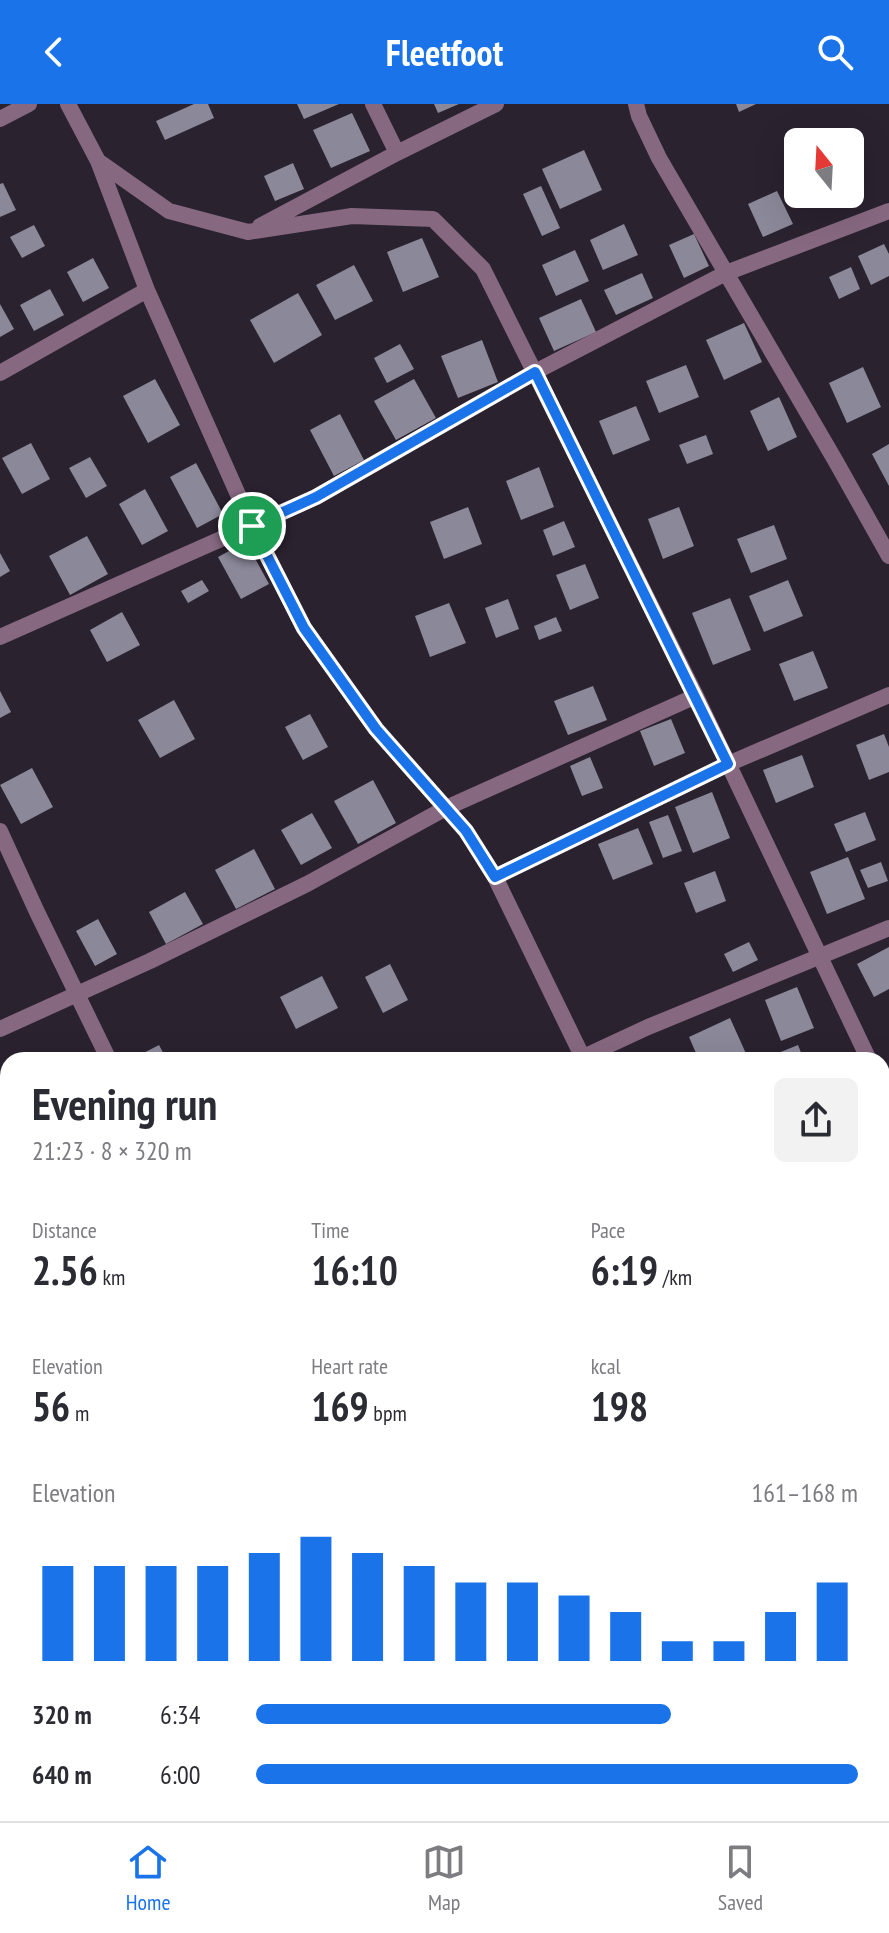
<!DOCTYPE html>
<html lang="en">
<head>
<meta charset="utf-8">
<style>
	:root { --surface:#fff; --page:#f2f2f3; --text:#2b2b33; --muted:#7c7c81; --line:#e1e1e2; --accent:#1a73e8 }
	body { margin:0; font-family:"PT Sans Narrow",sans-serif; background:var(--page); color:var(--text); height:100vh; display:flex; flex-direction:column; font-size:30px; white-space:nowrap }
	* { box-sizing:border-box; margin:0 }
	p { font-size:26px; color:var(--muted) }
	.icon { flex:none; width:44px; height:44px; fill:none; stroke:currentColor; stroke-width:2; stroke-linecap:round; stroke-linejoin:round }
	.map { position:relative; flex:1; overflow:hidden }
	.side { position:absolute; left:0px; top:948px; width:890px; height:770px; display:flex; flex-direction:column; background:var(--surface); border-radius:24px 24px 0 0; box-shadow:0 8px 32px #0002 }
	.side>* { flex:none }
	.needle { width:52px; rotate:342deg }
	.controls { position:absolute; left:784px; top:24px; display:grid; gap:16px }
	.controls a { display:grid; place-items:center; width:80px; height:80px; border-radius:12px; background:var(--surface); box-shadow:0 8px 32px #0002; font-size:40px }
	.pin { position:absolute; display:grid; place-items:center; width:68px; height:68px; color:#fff; margin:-34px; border:4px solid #fff; border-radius:50%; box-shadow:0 2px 8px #0007 }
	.round { display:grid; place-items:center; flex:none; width:84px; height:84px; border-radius:12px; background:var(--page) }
	.head { display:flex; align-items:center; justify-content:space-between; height:136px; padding:0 32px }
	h1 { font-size:44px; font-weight:700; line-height:60px }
	.figures { display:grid; grid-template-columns:repeat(3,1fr); gap:12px; height:136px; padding:8px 32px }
	.figures div { display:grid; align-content:center }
	.figures b { font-size:40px; font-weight:700 }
	.figures small { font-size:22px; font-weight:400 }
	.figures p { font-size:22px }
	.chart { height:224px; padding:16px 32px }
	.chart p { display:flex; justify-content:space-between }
	.chart svg { width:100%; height:144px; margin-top:8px; stroke:var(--accent); stroke-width:6 }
	ul { padding:0 32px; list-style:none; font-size:26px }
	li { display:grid; grid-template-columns:128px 96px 1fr; align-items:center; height:60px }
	li i { height:20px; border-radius:10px; background:var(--accent) }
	header { display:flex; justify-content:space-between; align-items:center; height:104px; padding:0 32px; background:var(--accent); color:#fff; font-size:36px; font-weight:700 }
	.dock { display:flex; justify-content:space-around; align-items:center; height:112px; border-top:2px solid var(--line); background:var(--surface); font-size:22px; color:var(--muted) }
	.dock a { display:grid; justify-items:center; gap:4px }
	.dock .active { color:var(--accent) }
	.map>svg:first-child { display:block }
</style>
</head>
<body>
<header><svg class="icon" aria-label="back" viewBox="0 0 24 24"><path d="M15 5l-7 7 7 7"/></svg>Fleetfoot<svg class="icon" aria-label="search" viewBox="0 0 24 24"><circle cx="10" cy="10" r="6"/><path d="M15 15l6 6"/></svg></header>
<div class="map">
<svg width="889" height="1717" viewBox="0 0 889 1717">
	<rect width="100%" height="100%" fill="#2a222f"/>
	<path fill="#8a8899" d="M194,0H208L214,14L165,36L156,17Z
		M297,0H339L304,15Z
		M434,0H459L438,9Z
		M736,0H756L739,8Z
		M352,9L370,47L331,64L313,26Z
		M584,46L602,86L560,105L542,65Z
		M293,59L304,85L275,97L264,72Z
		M3,79L16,106L0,113V80Z
		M541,82L560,124L542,132L523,90Z
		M777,87L793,120L763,133L748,100Z
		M624,120L638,151L603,166L590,136Z
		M34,121L45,142L22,154L10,133Z
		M694,130L709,162L684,174L669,141Z
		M422,134L439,173L403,188L387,148Z
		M884,140L889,150V172L871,181L858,152Z
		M575,146L589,177L556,192L542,161Z
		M93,154L109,184L83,198L67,168Z
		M354,161L373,197L335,216L316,181Z
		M851,163L860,185L839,195L829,173Z
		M642,169L653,194L616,211L604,186Z
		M50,185L64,211L34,227L20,201Z
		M298,189L322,231L274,259L250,216Z
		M581,195L596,228L554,247L539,214Z
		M0,200L14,225L0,233Z
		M744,219L762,258L724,276L706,236Z
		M482,236L498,278L458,294L441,252Z
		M400,240L414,265L387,279L374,254Z
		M686,261L699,293L659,309L646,277Z
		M863,263L881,303L847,319L829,279Z
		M155,275L180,321L148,339L123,292Z
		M414,275L436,314L396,336L374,297Z
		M779,293L797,333L768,347L750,307Z
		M636,302L650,336L613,351L599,317Z
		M340,310L364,356L334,372L310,326Z
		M706,331L713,350L687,360L679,341Z
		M31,339L50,375L22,390L2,354Z
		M889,340V382L872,350Z
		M90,353L107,382L86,394L69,364Z
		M196,359L223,410L197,424L170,373Z
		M539,363L554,403L521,416L506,377Z
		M145,385L168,427L142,441L119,400Z
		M468,403L482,440L444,455L430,418Z
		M679,403L694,442L663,455L648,415Z
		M564,417L575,443L553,452L543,426Z
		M774,421L787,455L751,469L737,435Z
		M87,432L108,470L70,491L49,452Z
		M246,438L269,480L241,495L218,453Z
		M0,449L10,467L0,473Z
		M585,460L599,494L570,506L556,471Z
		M202,476L209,487L188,499L181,487Z
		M788,476L803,512L764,528L749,492Z
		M730,494L751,546L713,561L692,509Z
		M508,495L519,525L496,534L485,504Z
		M449,499L466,539L430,553L415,512Z
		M122,508L140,541L107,558L90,526Z
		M556,513L562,527L539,536L534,522Z
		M813,547L828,584L794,597L779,560Z
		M593,582L607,616L568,631L554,597Z
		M0,587L11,608L0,614Z
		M174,596L195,635L160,654L138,616Z
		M310,610L328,643L303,656L285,623Z
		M671,615L685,649L654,662L640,627Z
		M884,630L889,643V668L869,676L856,641Z
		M802,651L814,683L776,699L763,666Z
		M590,653L603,684L582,692L570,662Z
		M32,664L53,703L21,720L0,681Z
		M373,676L396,719L358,740L334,697Z
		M712,688L730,734L693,749L675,703Z
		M865,708L876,736L846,748L834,720Z
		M312,709L332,744L301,761L281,726Z
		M668,711L682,747L663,754L649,718Z
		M638,724L653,760L613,776L598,740Z
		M254,745L275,785L236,805L215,766Z
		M848,753L865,795L827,810L810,768Z
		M881,758L888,777L868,784L860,766Z
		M715,767L726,797L696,809L684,779Z
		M185,788L203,820L166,840L149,808Z
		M98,815L117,850L95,862L76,827Z
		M749,838L758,856L733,868L724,850Z
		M889,843V885L874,893L857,860Z
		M390,860L408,896L383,909L365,873Z
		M322,872L338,904L296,925L280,893Z
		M797,883L814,924L781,937L765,896Z
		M730,914L748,954L743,956H699L689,933Z
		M159,941L167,956H130Z
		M798,941L804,956H761Z
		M889,1125V1160L882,1146V1129Z
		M889,1432V1465L882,1468V1434Z
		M375,1710H415L399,1717H378Z
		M622,1710H656L659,1717H625Z
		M839,1710H858L842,1717Z"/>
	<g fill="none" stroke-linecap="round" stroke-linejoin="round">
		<path stroke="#876881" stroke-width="16" d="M68,0L98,57L169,107L248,128L352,112L433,115L483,165L696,592L869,956
			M373,0L397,49
			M636,0L639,12L659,54L835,356L889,452
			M0,15L29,0
			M98,57L147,186L252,422L304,524L376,625L466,727L495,773L584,956
			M260,122L397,49L496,0
			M0,269L147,186
			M0,533L316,393L535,268L726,169L889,107
			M0,727L37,808L109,956
			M495,773L728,660L889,591
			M0,925L150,857L307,780L446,704L696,592
			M577,956L648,923L889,824
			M882,983L889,997
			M882,1039L889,1036
			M0,1189L8,1185
			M882,1413L889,1409
			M0,1551L8,1569
			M72,1710L75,1717
			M427,1710L430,1717
			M882,1710L884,1717"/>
	</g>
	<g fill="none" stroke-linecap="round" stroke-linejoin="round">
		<defs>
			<path id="route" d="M535,268L728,660L495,773L466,727L376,625L304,524L252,422L316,393Z"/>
		</defs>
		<use href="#route" stroke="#fff" stroke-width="16"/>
		<use href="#route" stroke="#1a73e8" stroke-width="10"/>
	</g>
</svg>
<div class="controls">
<a><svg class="needle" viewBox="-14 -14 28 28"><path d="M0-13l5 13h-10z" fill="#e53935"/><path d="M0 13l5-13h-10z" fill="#7c7c81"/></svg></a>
</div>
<div class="pin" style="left:252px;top:422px;background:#1e9e55"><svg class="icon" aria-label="arrive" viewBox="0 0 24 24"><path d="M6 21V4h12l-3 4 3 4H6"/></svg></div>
<section class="side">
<div class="head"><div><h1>Evening run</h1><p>21:23 · 8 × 320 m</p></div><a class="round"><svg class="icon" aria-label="share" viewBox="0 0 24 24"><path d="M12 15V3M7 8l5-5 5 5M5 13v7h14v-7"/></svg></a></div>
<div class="figures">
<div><p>Distance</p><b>2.56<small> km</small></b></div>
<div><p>Time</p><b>16:10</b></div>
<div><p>Pace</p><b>6:19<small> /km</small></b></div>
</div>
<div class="figures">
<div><p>Elevation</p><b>56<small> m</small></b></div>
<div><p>Heart rate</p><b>169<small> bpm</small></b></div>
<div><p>kcal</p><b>198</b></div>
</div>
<div class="chart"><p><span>Elevation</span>161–168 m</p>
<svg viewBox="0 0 160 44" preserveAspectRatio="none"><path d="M5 44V15M15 44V15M25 44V15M35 44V15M45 44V11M55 44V6M65 44V11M75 44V15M85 44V20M95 44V20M105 44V24M115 44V29M125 44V38M135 44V38M145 44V29M155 44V20"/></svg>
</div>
<ul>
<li><b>320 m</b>6:34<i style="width:69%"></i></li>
<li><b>640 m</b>6:00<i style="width:100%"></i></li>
</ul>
</section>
</div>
<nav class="dock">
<a class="active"><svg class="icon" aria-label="home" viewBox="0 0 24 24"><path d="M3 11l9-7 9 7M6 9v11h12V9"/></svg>Home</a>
<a><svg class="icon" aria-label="map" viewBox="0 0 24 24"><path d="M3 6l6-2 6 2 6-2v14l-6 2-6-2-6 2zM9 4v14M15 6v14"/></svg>Map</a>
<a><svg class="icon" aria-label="saved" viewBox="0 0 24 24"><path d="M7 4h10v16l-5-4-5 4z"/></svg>Saved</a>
</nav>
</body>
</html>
